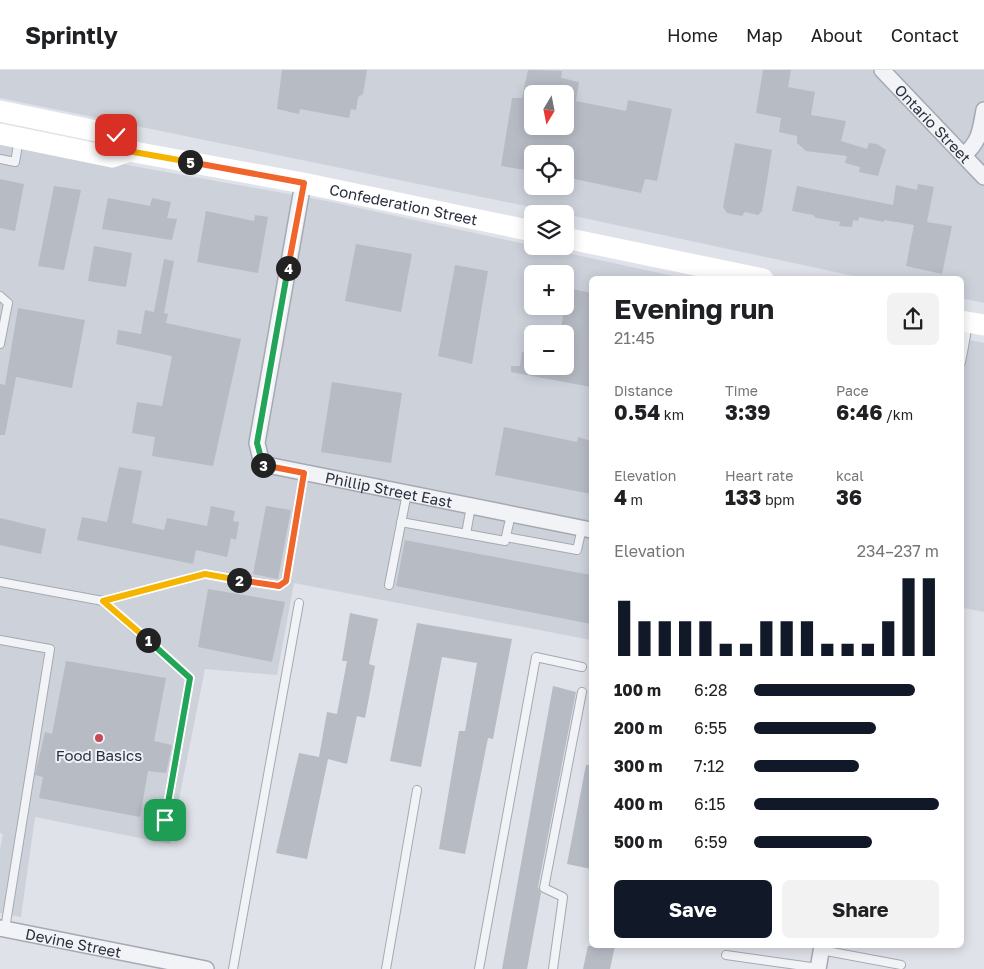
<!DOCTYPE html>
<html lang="en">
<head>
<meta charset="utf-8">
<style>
	:root { --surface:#fff; --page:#f2f2f2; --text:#202124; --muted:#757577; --line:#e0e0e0; --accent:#111827 }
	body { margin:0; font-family:"Golos Text",sans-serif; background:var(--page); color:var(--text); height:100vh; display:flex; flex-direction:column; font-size:19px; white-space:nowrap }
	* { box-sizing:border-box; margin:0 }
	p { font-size:16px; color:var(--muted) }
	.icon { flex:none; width:28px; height:28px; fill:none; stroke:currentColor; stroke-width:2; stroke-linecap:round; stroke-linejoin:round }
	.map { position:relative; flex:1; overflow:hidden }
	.sheet { position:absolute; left:589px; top:206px; width:375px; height:672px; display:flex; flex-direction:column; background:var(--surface); border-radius:8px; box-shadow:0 2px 12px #0003 }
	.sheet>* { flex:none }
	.needle { width:32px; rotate:190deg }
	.tools { position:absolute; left:524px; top:15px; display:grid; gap:10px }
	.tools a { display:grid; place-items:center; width:50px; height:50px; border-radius:8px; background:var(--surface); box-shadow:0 2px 12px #0003; font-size:25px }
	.pin { position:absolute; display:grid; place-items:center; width:42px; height:42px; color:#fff; margin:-21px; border-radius:10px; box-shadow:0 2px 8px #0006 }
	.km { position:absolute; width:25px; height:25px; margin:-12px; border-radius:50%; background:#222; color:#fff; font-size:14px; line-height:25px; text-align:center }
	.round { display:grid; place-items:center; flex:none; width:52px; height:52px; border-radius:8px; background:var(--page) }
	.overview { display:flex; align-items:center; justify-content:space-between; height:85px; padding:0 25px }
	h1 { font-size:28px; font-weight:700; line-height:38px }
	.metrics { display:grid; grid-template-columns:repeat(3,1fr); gap:8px; height:85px; padding:5px 25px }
	.metrics div { display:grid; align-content:center }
	.metrics b { font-size:21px; font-weight:700 }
	.metrics small { font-size:14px; font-weight:400 }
	.metrics p { font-size:14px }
	.chart { height:140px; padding:10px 25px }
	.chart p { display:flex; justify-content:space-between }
	.chart svg { width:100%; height:90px; margin-top:5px; stroke:var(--accent); stroke-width:6 }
	.action { display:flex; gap:10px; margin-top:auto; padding:10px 25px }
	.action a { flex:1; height:58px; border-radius:8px; background:var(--accent); color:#fff; font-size:20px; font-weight:700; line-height:58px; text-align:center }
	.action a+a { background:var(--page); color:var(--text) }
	ul { padding:0 25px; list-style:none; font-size:16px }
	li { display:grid; grid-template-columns:80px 60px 1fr; align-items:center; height:38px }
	li i { height:12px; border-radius:6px; background:var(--accent) }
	header { display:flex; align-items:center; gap:30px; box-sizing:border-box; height:70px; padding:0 25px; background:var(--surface); border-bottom:1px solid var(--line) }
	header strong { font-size:24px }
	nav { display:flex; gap:28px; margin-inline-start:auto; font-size:18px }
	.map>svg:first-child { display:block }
</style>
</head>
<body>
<header>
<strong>Sprintly</strong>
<nav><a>Home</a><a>Map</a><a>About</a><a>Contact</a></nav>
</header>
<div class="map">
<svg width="984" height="899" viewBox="0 0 984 899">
	<rect width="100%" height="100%" fill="#dfe2e8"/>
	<path fill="#cdd1da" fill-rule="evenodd" d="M0,0H984V233L961,228V209H868L565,144L0,28ZM532,24H565V56H532ZM532,84H565V116H532Z
		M0,72L327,131L687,209H591V570L294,513L277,605L205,599L170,774L35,747L21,847L0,843V780L3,764L0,763ZM532,204H565V236H532ZM532,264H565V296H532Z
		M961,268L984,273V542L964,538L961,549Z"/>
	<path fill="#b7bbc4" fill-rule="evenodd" d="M282,0H367L363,24L358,27L356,40L351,39L349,48L300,39L299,44L277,39Z
		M528,0L562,1L561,8L579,12L576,31L626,41L628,30L672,39L657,111L645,109L641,123L565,107V84H532V101L501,96L512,28H522ZM532,24H565V56H532Z
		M763,0H791L788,17L815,22L811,45L846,51L841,71L867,79L869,73L877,74L886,80L878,106L859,102L860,97L845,93L847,86L806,81L797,73V66L779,62L781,48L756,43Z
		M735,73L772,80L762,141L758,145L745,142L742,146L727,143L723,137Z
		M0,109L24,114L15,161L0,158Z
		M918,114L934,117L927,152L952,156L942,204L906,196L914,155L884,150V152L859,147L858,151L853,150L852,157L839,156L840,152L816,148L813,145L792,141L797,116L893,135L896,115L917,120Z
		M54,116L81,120L64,200L38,196Z
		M108,128L150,136L152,128L171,132L167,148L177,149L172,170L102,159Z
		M206,141L254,151L255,145L268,147L258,203L197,192Z
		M356,174L412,184L401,242L345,231Z
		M94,176L132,183L126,217L88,211Z
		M164,189L174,191L164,243L168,244L166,253L241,269L213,396L152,386L155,367L132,363L137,332L162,336L172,286L116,274L118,260L141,264L145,240L154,242Z
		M455,195L488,201L472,294L438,286Z
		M568,218L591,223V317L511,302V296H520L522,282L532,284V296H565V264H560Z
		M18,238L85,250L72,318L16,307L5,365H0V314L5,315Z
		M332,312L402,323L391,393L321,382Z
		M504,357L577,372L578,367L591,371V424L495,405Z
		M119,397L142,401L132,453L164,460L167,448L207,456L211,436L235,441L233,451L239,452L236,470L231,468L227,487L196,480L193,494L77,470L82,447L107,452Z
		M266,436L291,440L278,509L253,504Z
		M0,448L46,459L41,484L0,475Z
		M405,470L591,505V554L396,516Z
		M208,519L285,532L272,592L198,577Z
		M350,543L378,549L369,594L375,596L365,648L357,646L347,694L328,689L307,789L276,783L299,683L319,687L327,642L337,644L347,591H342Z
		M417,553L512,569L493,669L488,668L465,784L439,779L459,661H465L477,593L442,587L421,697L390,691Z
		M66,591L166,608L154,671L172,675L171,681L166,703L148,701L140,747L39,728L43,707L35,705L36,701L45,662L52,664Z
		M553,616L576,622L538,817L541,823L527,899H502Z
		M586,695H591V799L567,794Z
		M588,876H615L610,899H583Z"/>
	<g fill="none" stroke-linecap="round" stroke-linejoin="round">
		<defs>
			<path id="lane" d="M0,89L15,92L19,69
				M0,226L8,233
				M0,274L8,233
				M961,281L963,282L968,254
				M961,292L963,282
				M401,452L505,471L511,444
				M466,464L471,436
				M506,467L577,480L582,458
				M0,512L103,531L205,504L279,516L286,511L304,403
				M389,515L407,423
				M103,531L190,608L165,750
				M0,570L50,579L5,859
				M821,880L901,895
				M726,885L818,898
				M233,899L299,533
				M386,899L417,720
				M479,899L536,587L582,597
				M553,899L563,827L544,818L582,622"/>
			<g id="street">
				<path id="s1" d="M882,0L984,107"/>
				<path d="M964,85C980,71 980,61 984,40"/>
				<path id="s2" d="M303,113L257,373L262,394L591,460"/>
				<path id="s3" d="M0,858L206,899"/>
				<path d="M818,899L822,876"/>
			</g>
		</defs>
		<use href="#lane" stroke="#a5a9b2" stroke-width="10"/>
		<use href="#street" stroke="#a5a9b2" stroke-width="18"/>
		<use href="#lane" stroke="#f2f3f6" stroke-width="8"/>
		<use href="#street" stroke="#f2f3f6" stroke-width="15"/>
		<g stroke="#fff" stroke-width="21">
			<path d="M0,41L116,65L129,81"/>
			<path id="s4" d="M0,64L112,87L129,81L303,113L532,161"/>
			<path d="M565,168L763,209"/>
			<path d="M961,251L984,255"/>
		</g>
	</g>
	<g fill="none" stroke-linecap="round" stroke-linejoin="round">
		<defs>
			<path id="split-1" d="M148,570L190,608L165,750"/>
			<path id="split-2" d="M148,570L103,531L205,504L239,510"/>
			<path id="split-3" d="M239,510L279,516L286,511L304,403L263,395"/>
			<path id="split-4" d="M263,395L257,373L288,198"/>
			<path id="split-5" d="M190,92L304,113L288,198"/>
			<path id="split-6" d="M116,65L128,81L190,92"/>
		</defs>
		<use href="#split-1" stroke="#fff" stroke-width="10"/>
		<use href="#split-2" stroke="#fff" stroke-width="10"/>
		<use href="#split-3" stroke="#fff" stroke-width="10"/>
		<use href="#split-4" stroke="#fff" stroke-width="10"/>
		<use href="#split-5" stroke="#fff" stroke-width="10"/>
		<use href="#split-6" stroke="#fff" stroke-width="10"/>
		<use href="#split-1" stroke="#22a559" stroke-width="6"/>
		<use href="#split-2" stroke="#f5b400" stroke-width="6"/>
		<use href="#split-3" stroke="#f0652b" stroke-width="6"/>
		<use href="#split-4" stroke="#22a559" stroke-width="6"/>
		<use href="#split-5" stroke="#f0652b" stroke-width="6"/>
		<use href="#split-6" stroke="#f5b400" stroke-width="6"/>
	</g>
	<circle fill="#c84952" stroke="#eef1f5" stroke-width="2" cx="99" cy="668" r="5"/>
	<g text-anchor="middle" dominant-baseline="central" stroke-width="4" stroke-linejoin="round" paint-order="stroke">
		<g font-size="15" fill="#292f3e" stroke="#eef1f5">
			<text stroke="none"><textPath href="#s1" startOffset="74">Ontario Street</textPath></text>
			<text stroke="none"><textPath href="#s4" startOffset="412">Confederation Street</textPath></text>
			<text stroke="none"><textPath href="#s2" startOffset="415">Phillip Street East</textPath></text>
			<text stroke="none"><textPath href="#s3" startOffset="75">Devine Street</textPath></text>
		</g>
		<g font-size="15" fill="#292f3e" stroke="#eef1f5">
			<text x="99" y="685">Food Basics</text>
		</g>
	</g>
</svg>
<div class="tools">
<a><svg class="needle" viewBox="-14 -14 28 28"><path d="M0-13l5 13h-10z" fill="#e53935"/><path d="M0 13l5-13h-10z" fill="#757577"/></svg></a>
<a><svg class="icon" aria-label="locate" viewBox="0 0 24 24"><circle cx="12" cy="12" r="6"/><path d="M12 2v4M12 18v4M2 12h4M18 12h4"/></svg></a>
<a><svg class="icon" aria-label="layers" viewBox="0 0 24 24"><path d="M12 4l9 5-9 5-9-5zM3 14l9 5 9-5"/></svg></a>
<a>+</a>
<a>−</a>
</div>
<div class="pin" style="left:165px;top:750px;background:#1e9e55"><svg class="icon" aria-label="arrive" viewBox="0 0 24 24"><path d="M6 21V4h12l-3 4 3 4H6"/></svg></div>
<div class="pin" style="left:116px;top:65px;background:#d93025"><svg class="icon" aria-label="check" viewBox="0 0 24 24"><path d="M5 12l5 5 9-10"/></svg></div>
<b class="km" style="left:148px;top:570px">1</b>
<b class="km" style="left:239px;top:510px">2</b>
<b class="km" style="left:263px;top:395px">3</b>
<b class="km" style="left:288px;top:198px">4</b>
<b class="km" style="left:190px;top:92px">5</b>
<section class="sheet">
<div class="overview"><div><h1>Evening run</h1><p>21:45</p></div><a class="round"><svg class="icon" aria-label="share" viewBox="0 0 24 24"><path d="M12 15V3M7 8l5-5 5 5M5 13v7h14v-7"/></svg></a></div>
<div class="metrics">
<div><p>Distance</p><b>0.54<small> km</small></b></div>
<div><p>Time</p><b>3:39</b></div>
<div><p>Pace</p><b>6:46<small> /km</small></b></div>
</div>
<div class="metrics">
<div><p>Elevation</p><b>4<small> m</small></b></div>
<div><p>Heart rate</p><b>133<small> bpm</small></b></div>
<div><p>kcal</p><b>36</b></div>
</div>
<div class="chart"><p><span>Elevation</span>234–237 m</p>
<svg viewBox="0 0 160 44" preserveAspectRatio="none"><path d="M5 44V17M15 44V27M25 44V27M35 44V27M45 44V27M55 44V38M65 44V38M75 44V27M85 44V27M95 44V27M105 44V38M115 44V38M125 44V38M135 44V27M145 44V6M155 44V6"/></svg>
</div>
<ul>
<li><b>100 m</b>6:28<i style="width:87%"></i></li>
<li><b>200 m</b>6:55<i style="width:66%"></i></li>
<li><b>300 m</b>7:12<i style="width:57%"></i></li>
<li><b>400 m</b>6:15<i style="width:100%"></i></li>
<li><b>500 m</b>6:59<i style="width:64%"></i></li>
</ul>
<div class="action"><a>Save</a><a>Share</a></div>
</section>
</div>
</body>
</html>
